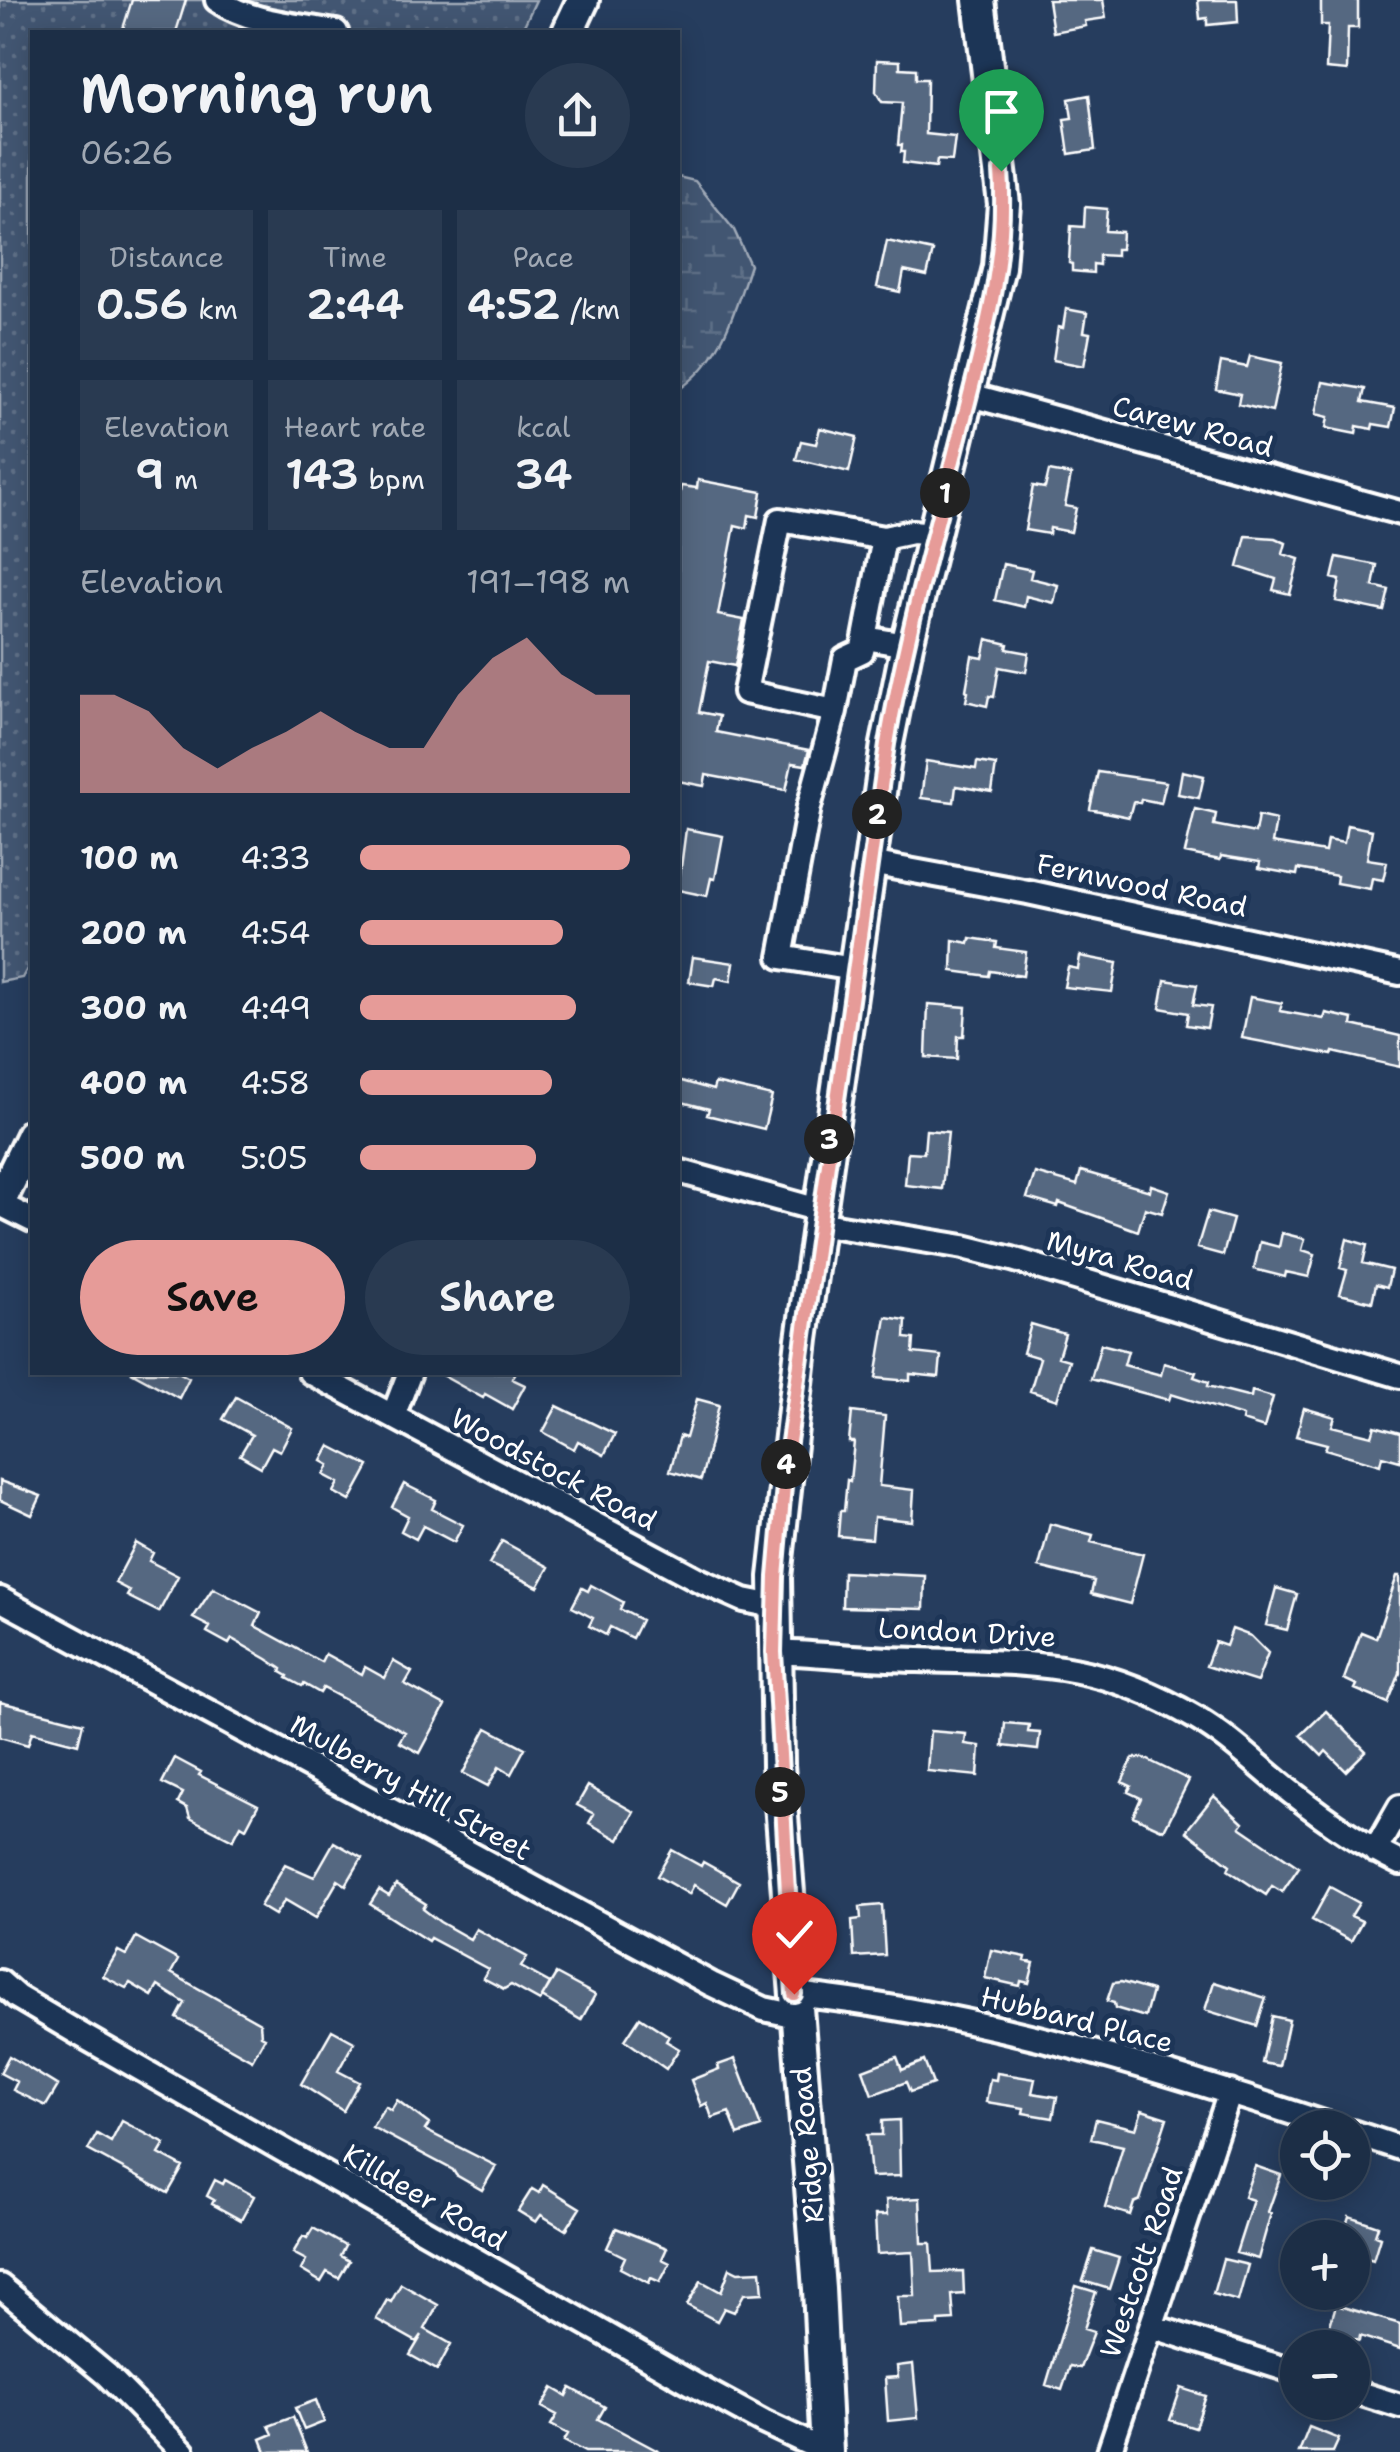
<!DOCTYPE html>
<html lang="en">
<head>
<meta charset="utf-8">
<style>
	:root { --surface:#1c2e46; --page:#293a51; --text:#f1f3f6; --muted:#a0a8b3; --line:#3a4a5f; --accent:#e69b98 }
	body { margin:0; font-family:"Shantell Sans",sans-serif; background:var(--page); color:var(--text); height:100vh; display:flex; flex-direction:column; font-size:38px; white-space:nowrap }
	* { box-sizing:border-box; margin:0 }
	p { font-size:32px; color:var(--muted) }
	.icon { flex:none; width:55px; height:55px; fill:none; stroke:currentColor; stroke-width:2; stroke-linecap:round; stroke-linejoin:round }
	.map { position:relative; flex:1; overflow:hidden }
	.details { position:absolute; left:30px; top:30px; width:650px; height:1345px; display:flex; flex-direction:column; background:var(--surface); border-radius:0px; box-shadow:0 5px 25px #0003,0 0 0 2px var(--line) }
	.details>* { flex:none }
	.controls { position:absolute; left:1280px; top:2110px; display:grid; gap:20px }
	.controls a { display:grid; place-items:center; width:90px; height:90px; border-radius:50%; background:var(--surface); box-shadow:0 5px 25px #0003,0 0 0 2px var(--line); font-size:50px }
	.pin { position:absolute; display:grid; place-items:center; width:85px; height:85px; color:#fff; margin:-102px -42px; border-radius:50% 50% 50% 0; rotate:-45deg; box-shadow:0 0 10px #0007 }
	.pin .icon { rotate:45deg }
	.km { position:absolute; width:50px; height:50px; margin:-25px; border-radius:50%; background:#222; color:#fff; font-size:28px; line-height:50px; text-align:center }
	.round { display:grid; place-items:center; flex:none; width:105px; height:105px; border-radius:52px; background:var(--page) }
	.head { display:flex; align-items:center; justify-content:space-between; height:170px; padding:0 50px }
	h1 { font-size:55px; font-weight:600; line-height:75px }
	.stats { display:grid; grid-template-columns:repeat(3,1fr); gap:15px; height:170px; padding:10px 50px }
	.stats div { display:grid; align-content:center; border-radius:0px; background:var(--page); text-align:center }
	.stats b { font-size:42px; font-weight:600 }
	.stats small { font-size:28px; font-weight:400 }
	.stats p { font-size:28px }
	.chart { height:280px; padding:20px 50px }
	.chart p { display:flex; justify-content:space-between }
	.chart svg { width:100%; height:180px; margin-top:10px; fill:var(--accent); opacity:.7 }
	.action { display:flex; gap:20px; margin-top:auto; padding:20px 50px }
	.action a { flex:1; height:115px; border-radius:60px; background:var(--accent); color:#111; font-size:40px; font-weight:600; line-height:115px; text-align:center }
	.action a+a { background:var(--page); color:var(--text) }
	ul { padding:0 50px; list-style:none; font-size:32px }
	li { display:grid; grid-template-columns:160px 120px 1fr; align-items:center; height:75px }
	li i { height:25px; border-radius:12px; background:var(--accent) }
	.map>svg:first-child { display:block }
</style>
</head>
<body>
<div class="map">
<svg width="1400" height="2452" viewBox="0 0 1400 2452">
	<defs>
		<pattern id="grass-dots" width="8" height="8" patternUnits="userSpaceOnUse" patternTransform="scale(2.5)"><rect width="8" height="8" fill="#425672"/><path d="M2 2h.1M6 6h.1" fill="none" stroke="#5e6f87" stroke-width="1.8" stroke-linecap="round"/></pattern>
		<pattern id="wetland-marsh" width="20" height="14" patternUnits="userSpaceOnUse" patternTransform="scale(2.5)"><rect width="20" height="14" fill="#425672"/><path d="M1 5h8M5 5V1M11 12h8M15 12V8" fill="none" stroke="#5e6f87"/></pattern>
	</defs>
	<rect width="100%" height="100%" fill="#263d5e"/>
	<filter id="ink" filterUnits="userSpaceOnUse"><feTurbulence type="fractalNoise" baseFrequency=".01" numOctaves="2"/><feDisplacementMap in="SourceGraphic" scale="20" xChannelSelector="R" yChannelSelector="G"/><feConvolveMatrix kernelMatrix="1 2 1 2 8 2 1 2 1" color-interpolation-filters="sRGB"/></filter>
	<g filter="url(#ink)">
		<path fill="url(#grass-dots)" stroke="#a0aab8" stroke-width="2.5" d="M0,0H536L521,32H32V960L22,978L0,982Z"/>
		<path fill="url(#wetland-marsh)" stroke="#a0aab8" stroke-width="2.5" d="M678,177L695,181L734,230L750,265C734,313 722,361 678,390Z"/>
		<path fill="#556781" stroke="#fff" stroke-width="2.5" d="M132,0H186L176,32H122Z
			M1048,0H1103L1106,18L1085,21L1086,26L1053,32Z
			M1198,0H1237L1238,22L1207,25V18L1200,19Z
			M1321,0H1358V28H1348L1347,71L1326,69L1328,25H1321Z
			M877,60L900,61V68L916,69V79H927L926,134L955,137L952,161L937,160L936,167L903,163L904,152H901L902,145H898L902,103L882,102L876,92Z
			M1089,95L1095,150L1069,154L1064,119L1072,118L1069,99Z
			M1085,207L1107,209L1105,231L1122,232L1121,249H1116V256L1099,255V265L1093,264V273L1072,271V264L1069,263L1071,226L1084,227Z
			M887,241L933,251L927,276L904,271L900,292L877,287Z
			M1066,309L1087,313L1084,332L1090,333L1084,366L1053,360L1058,327L1063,328Z
			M1250,356L1282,363L1272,412L1238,404L1240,394L1216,389L1221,362L1247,367Z
			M1323,382L1365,389L1362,402L1395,408L1391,427L1373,424L1372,429L1357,426L1356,434L1326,428L1328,417L1316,414Z
			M820,428L857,437L849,472L796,459L801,441L816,444Z
			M1049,471L1071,475L1065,506L1076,508L1071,532L1050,528L1049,534L1025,530L1033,486L1045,488Z
			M698,480L762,492L758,517L749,515L747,528L735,525L718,615L744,620L735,666L709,661L699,712L719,716L716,732L809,750L805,765L792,763L786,790L706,775L704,786L678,781V506L681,486L697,488Z
			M1246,536L1275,538L1286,543L1283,554L1299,559L1290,594L1273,590L1276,579L1238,567Z
			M1337,557L1377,565L1373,586L1389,590L1384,611L1336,601L1340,580L1332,578Z
			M1003,564L1032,570L1030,578L1058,585L1054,603L1026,596L1024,607L995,600Z
			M987,639L1008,644L1007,649L1029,653L1026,672L999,667L994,697L989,696L987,706L966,701L968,692L966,690L972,656L983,658Z
			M926,761L976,769L977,762L996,765L992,792L956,786L954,802L921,798Z
			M1182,771L1204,776L1199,798L1178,794Z
			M1098,772L1166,782L1161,803L1141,799L1140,803L1133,802L1129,817L1090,809Z
			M1195,809L1216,814L1214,825L1255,833L1258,816L1276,820L1272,843L1325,852L1327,840L1344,843L1347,825L1372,830L1367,859L1387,862L1383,880L1372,878L1370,889L1336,883L1337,876L1298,869L1297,875L1259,868L1260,862L1221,856L1220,860L1185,853Z
			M686,829L723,836L715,879L711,878L707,896L678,890Z
			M970,938L997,942L996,948L1026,952L1023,976L990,971L989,976L952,971L953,940L969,943Z
			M1080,956L1117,963L1112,992L1064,987L1068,967L1078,969Z
			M693,957L734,963L731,981L716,978L714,986L689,982Z
			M1165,980L1197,985L1193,1005L1211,1007L1207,1028L1186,1025L1188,1013L1160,1008Z
			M1250,997L1282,1003L1280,1011L1324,1019L1326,1013L1353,1019L1352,1025L1400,1036V1067L1333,1052L1332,1055L1242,1038Z
			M928,1004L966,1007L964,1036H958L957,1059L926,1057Z
			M678,1080L713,1090L715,1083L772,1096L764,1129L707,1115L709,1109L678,1101Z
			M926,1130L948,1132L942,1189L905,1185L908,1152L924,1153Z
			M1081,1171L1150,1191L1151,1185L1169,1191L1162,1213L1145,1208L1138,1231L1059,1203L1058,1207L1027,1198L1035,1173L1077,1185Z
			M1208,1212L1233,1219L1223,1255L1197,1248Z
			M1282,1233L1305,1239L1302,1250L1315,1254L1309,1277L1286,1272L1285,1277L1254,1269L1260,1242L1279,1247Z
			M1347,1239L1367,1245L1363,1263L1391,1270L1387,1287L1376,1284L1372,1302L1340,1294L1347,1270L1340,1268Z
			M886,1317L906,1320L905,1338L914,1339L913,1353L941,1356L939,1377L910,1374V1381L876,1378Z
			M1031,1324L1065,1334L1058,1357L1069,1360L1057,1400L1030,1391L1040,1358L1023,1353Z
			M1101,1344L1128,1351L1124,1365L1161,1375L1164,1363L1196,1372L1194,1377L1209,1382L1208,1386L1251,1397L1252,1391L1273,1397L1264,1428L1242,1421L1243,1416L1171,1394L1169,1400L1091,1379Z
			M131,1372H178L189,1378L179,1398Z
			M436,1372H516L512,1379L525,1385L512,1409L485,1394L483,1398Z
			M236,1397L292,1428L280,1451L272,1447L261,1467L240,1455L252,1435L223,1419Z
			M697,1399L719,1405L701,1480L670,1471L680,1436L686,1438Z
			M557,1406L615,1434L604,1455L578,1441L574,1449L543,1432Z
			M1304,1408L1335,1417L1332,1426L1372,1436L1375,1426L1400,1433V1461L1382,1456L1380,1465L1325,1449L1327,1444L1296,1436Z
			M852,1412L885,1416L879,1486L914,1490L912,1521L874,1517L872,1539L838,1536L840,1511H844L847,1480L850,1481L854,1442H849Z
			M330,1446L369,1466L350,1501L334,1492L339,1483L324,1475L329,1465L322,1461Z
			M0,1481L41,1496L32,1515L0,1500Z
			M404,1484L436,1500L432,1509L463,1525L454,1542L423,1526L416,1539L401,1531L408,1516L392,1507Z
			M1050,1524L1093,1535L1091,1542L1143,1554L1130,1604L1091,1594L1094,1581L1039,1567Z
			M502,1541L549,1567L538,1587L489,1564Z
			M136,1543L153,1553L149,1561L178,1576L159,1612L127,1596L130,1591L115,1583Z
			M843,1572L925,1576L924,1609L842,1607Z
			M1397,1576H1400V1673L1388,1703L1355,1689L1357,1685L1344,1679L1361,1632L1376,1638Z
			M591,1585L623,1602L620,1609L641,1620L632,1638L610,1627L606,1635L589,1626L593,1618L572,1607L582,1588L588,1591Z
			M213,1588L261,1613L255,1626L321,1662L325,1654L362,1674L365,1667L385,1678L393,1661L412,1672L405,1684L445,1706L420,1753L399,1742L405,1732L323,1688L320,1693L304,1684L302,1686L287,1678L288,1676L281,1672L282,1669L267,1659L232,1639L229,1644L207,1632L210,1627L193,1618Z
			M1276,1588L1297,1594L1287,1630L1266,1625Z
			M1232,1629L1251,1636L1268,1653L1257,1682L1206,1666L1215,1642L1226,1646Z
			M0,1702L83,1723L78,1744L32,1732L28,1745L0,1737Z
			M1326,1711L1366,1751L1346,1771L1326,1751L1322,1756L1301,1735Z
			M1005,1723L1029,1725L1028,1732L1040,1733L1038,1750L1003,1746Z
			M487,1728L525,1748L511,1774L499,1767L488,1786L463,1773Z
			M930,1731L966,1734L965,1744L980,1746L978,1776L927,1771Z
			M175,1758L201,1772L199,1775L258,1805L246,1828L241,1825L233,1840L190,1818L187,1808L178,1803L183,1793L162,1783Z
			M1133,1758H1144L1189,1780L1164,1830L1133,1816L1141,1798L1128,1792L1131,1786L1122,1782Z
			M588,1786L634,1812L619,1840L589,1823L594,1814L577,1805Z
			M1214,1796L1243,1823L1240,1827L1299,1867L1282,1892L1272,1886L1266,1895L1228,1870L1230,1865L1186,1831Z
			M334,1842L362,1858L346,1885L338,1880L316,1918L285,1900L275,1915L260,1906L285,1864L314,1877Z
			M672,1850L701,1866L703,1862L739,1882L727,1904L694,1885L689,1894L657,1876Z
			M396,1885L426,1904L423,1909L440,1922L470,1939L476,1929L527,1957L521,1967L550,1983L540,2001L511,1985L504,1989L483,1978L488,1969L430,1938L428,1941L370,1904L379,1890L389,1896Z
			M1330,1887L1359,1903L1351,1916L1362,1921L1351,1941L1312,1920Z
			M882,1905L885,1955L854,1957L852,1920L861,1919L860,1907Z
			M136,1937L178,1960L171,1973L260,2023L261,2035L265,2037L252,2060L177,2018L185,2003L158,1986L152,1996L130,1983L126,1988L103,1976L118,1951L126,1955Z
			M991,1950L1026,1957L1025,1961L1034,1963L1029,1983L1021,1981L1020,1986L985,1978Z
			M556,1974L595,1995L581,2020L542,1997Z
			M1121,1982L1152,1991L1145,2017L1115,2008L1114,2003L1107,2001L1113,1983Z
			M1214,1982L1266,1998L1257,2026L1205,2010Z
			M1272,2016L1289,2020L1279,2066L1262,2063Z
			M640,2017L669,2036L666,2041L679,2049L666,2069L625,2040Z
			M332,2030L354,2042L338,2071L359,2082L343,2111L301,2084Z
			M9,2056L58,2086L46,2106L13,2090L17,2082L0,2073Z
			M897,2057L902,2070L924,2061L933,2084L910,2092L906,2082L872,2095L863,2070Z
			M735,2059L761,2127L738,2135L729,2112L712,2118L707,2103L701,2106L691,2080L719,2069L718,2065Z
			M997,2073L1035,2079L1032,2093L1057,2097L1053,2118L1023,2113L1024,2108L986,2102L990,2079L996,2080Z
			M397,2100L429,2124L425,2130L496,2166L482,2190L456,2175L453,2170L372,2127L385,2106L391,2110Z
			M1142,2110L1167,2118L1140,2200L1134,2203L1130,2215L1105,2207L1123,2146L1091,2139L1096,2119L1136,2129Z
			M899,2120L900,2176L871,2177L867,2135H882V2121Z
			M122,2121L165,2144L159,2154L183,2167L168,2193L88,2150L97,2134L111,2142Z
			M1255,2166L1281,2175L1268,2212L1271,2213L1258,2259L1236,2253L1253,2200L1244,2197Z
			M215,2180L223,2184L225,2180L254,2196L241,2220L212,2204L214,2200L207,2196Z
			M543,2185L580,2208L566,2230L541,2215L536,2222L518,2211L532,2189L539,2193Z
			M920,2198L922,2243H931L933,2272L963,2271L964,2294L952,2295L954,2320L939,2321V2325L900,2327L898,2296H915L913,2252L877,2254L875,2215H887L886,2200Z
			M1349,2216L1378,2226L1375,2235L1380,2237L1373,2260L1352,2253V2238H1342Z
			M313,2228L345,2246L340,2256L349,2261L339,2278L327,2272L321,2282L301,2270L306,2260L293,2253L303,2236L307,2238Z
			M616,2228L667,2248L662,2259L670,2263L660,2282L651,2278L649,2283L620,2268L625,2257L607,2248Z
			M1093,2250L1119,2258L1109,2289L1083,2281Z
			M1223,2259L1248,2265L1238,2301L1213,2294Z
			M730,2268L738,2272L761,2271L763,2293L744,2294L734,2312L724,2308L717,2321L687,2305L701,2281L721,2292Z
			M401,2284L438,2305L425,2329L451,2344L437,2370L410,2355L422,2335L417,2342L376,2319L387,2300L391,2302Z
			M1076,2286L1096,2292L1084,2329L1094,2332L1080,2368L1070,2366L1062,2390L1046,2385Z
			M1336,2305L1400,2324V2349L1360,2336L1359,2341L1328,2332Z
			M913,2364L918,2418L888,2421L885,2378L898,2377L897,2366Z
			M553,2388L567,2396L571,2388L605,2407L598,2419L660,2452H585L564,2441L568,2434L551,2425L557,2415L542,2407Z
			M1181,2388L1206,2396L1195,2428L1170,2420Z
			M316,2400L324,2422L304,2430L295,2408Z
			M293,2417L307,2452H266L261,2439L273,2434L269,2426Z
			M1309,2427L1339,2439L1333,2452H1299Z"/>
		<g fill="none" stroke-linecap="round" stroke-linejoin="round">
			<defs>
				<path id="minor" d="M217,0C249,23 298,25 336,32
					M970,395L1400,513
					M865,638L884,538
					M907,645L865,638L862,651L845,659L835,711L745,692L780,520L884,538L912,532L934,534
					M835,711L809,807L781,957L854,969
					M870,863L1028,892L1400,973
					M678,1171L819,1210
					M0,1204L32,1220
					M817,1223L964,1247L1012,1259L1400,1376
					M310,1372L699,1580L744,1600L774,1606
					M393,1416L410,1372
					M0,1599L711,1984L764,2009L797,2016
					M774,1652C822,1654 870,1659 918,1660C1032,1664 1093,1658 1196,1718C1232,1739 1259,1767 1292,1793C1325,1819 1362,1845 1400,1863
					M1375,1851L1400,1807
					M0,1982L17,1997L83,2036L693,2384L763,2422L827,2452
					M794,1994C984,2014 1158,2068 1339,2128
					M1352,2132L1400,2148
					M0,2286L107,2375L183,2452
					M1151,2326L1298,2373
					M1352,2391L1400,2406
					M1109,2452L1230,2092"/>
				<path id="major" d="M568,32L583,0
					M0,1201L32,1135
					M827,2452L819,2289L778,1765L775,1577L802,1339L887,744L907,645L999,267L1004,204L979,0"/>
			</defs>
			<use href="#minor" stroke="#fff" stroke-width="30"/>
			<use href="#major" stroke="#fff" stroke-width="38"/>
			<use href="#minor" stroke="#1d3557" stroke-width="22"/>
			<use href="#major" stroke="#1d3557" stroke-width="30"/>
		</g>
	</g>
	<g fill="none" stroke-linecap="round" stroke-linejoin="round" filter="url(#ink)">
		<defs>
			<path id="route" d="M794,1994L774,1652L776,1577L786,1463L887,744C905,639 934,536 960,433C982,346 1008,261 1001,171"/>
		</defs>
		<use href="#route" stroke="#fff" stroke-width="20"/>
		<use href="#route" stroke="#e69b98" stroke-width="12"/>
	</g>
	<g text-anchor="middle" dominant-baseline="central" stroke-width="10" stroke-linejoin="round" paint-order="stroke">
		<g font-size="28" fill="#fff" stroke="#1d3557">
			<text transform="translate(1193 426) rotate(15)">Carew Road</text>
			<text transform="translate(1142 885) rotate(12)">Fernwood Road</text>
			<text transform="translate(1120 1260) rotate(16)">Myra Road</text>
			<text transform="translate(554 1469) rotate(28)">Woodstock Road</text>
			<text transform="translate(967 1632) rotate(3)">London Drive</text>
			<text transform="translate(411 1787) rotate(29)">Mulberry Hill Street</text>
			<text transform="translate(1077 2019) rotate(14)">Hubbard Place</text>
			<text transform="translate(807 2145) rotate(-95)">Ridge Road</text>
			<text transform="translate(425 2197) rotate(30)">Killdeer Road</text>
			<text transform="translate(1141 2262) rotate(-71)">Westcott Road</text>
		</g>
	</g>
</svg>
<div class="controls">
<a><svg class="icon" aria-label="locate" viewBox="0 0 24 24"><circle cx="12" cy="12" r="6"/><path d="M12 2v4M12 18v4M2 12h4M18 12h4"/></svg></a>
<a>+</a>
<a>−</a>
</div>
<div class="pin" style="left:1001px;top:171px;background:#1e9e55"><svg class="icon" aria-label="arrive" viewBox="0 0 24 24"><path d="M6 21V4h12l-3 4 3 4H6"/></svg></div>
<div class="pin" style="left:794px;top:1994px;background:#d93025"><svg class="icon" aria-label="check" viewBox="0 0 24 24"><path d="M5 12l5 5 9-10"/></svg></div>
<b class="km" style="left:945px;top:493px">1</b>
<b class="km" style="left:877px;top:814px">2</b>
<b class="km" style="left:829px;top:1139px">3</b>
<b class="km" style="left:786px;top:1464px">4</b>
<b class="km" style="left:780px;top:1792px">5</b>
<section class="details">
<div class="head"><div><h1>Morning run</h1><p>06:26</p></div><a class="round"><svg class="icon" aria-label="share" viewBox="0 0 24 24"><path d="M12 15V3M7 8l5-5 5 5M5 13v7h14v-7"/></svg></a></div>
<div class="stats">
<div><p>Distance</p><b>0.56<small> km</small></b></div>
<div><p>Time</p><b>2:44</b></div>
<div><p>Pace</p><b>4:52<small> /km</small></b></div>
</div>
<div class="stats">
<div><p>Elevation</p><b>9<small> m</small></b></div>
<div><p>Heart rate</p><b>143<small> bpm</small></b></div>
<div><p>kcal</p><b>34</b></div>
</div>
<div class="chart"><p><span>Elevation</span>191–198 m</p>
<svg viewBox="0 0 160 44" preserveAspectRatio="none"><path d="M0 44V20L10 20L20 24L30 33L40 38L50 33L60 29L70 24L80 29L90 33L100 33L110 20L120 11L130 6L140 15L150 20L160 20V44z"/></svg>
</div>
<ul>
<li><b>100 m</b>4:33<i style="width:100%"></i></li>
<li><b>200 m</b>4:54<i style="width:75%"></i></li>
<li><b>300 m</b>4:49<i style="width:80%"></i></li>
<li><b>400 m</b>4:58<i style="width:71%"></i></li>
<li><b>500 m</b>5:05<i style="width:65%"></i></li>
</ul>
<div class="action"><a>Save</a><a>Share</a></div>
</section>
</div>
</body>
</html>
